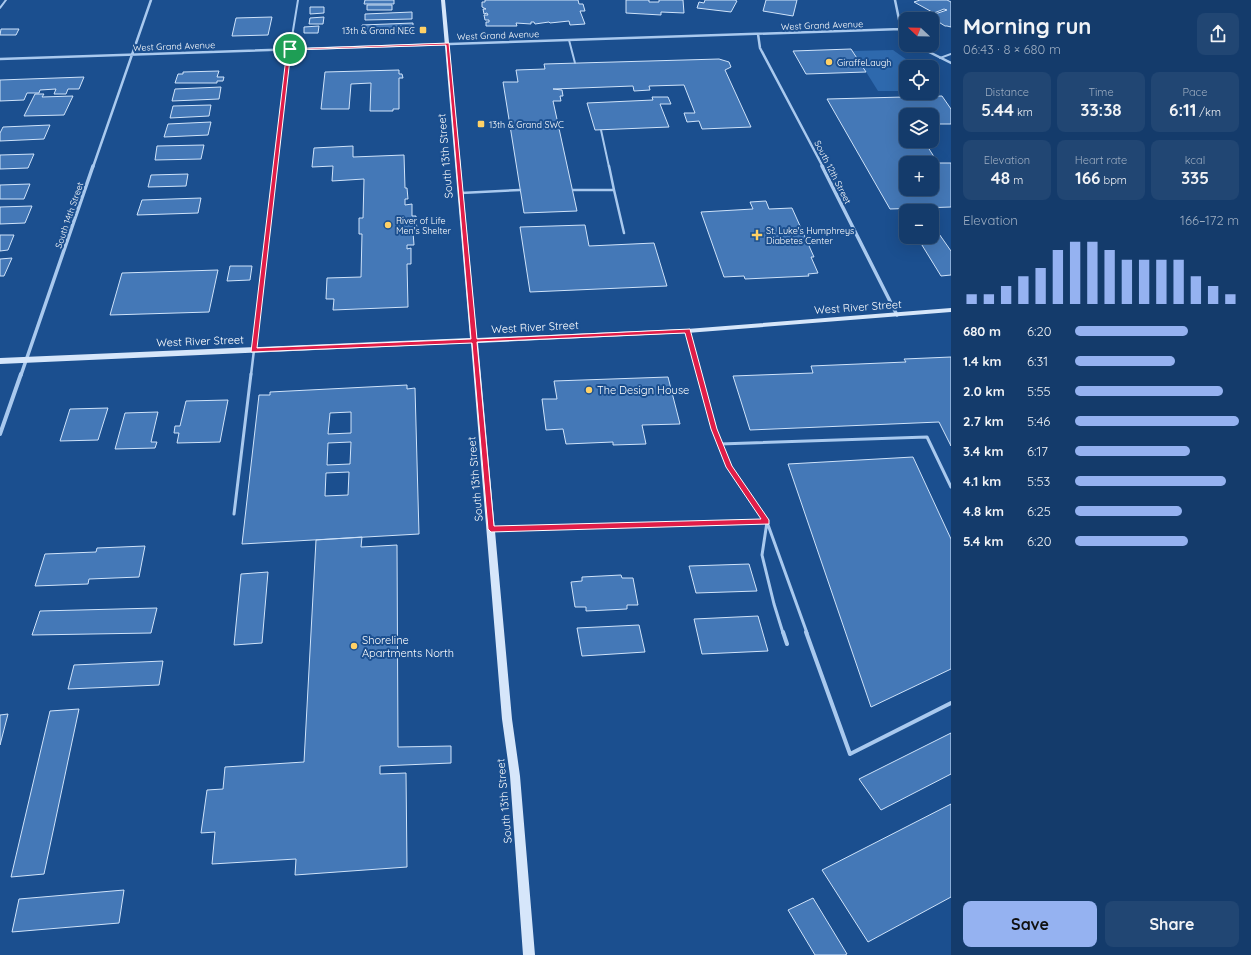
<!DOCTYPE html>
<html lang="en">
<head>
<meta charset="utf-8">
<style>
	:root { --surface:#143b6b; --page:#214673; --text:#f1f3f6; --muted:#9dadc1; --line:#33557e; --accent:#95b2f1 }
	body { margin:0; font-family:Quicksand,sans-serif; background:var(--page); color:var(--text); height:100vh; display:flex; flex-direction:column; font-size:15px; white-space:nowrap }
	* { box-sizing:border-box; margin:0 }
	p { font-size:13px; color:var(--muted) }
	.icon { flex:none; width:22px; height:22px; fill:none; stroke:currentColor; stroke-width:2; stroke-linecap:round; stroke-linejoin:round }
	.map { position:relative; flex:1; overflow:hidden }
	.side { display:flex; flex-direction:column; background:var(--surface); width:300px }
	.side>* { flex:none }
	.needle { width:26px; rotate:292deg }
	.tools { position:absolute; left:899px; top:12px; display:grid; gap:8px }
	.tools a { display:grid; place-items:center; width:40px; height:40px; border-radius:8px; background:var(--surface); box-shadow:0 4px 16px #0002,0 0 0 1px var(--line); font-size:20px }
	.pin { position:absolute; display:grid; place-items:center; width:34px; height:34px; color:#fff; margin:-17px; border:2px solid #fff; border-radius:50%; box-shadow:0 1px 4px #0007 }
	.round { display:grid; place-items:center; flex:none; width:42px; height:42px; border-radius:8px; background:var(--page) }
	.overview { display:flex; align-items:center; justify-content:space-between; height:68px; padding:0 12px }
	h1 { font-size:22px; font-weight:800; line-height:30px }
	.figures { display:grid; grid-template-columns:repeat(3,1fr); gap:6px; height:68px; padding:4px 12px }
	.figures div { display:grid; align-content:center; border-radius:8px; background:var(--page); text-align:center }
	.figures b { font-size:17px; font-weight:800 }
	.figures small { font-size:11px; font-weight:400 }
	.figures p { font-size:11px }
	.chart { height:112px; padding:8px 12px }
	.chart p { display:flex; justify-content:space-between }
	.chart svg { width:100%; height:72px; margin-top:4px; stroke:var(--accent); stroke-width:6 }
	.cta { display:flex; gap:8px; margin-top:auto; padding:8px 12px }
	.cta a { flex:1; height:46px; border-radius:8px; background:var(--accent); color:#111; font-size:16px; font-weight:800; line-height:46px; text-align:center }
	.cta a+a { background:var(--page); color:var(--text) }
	ul { padding:0 12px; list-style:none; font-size:13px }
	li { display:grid; grid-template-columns:64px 48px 1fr; align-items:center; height:30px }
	li i { height:10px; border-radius:5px; background:var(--accent) }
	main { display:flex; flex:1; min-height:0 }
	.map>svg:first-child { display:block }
</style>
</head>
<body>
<main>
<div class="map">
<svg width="951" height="955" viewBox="0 0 951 955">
	<rect width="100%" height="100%" fill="#1b4f8f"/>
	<path fill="#2e69ad" d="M893,50L917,67H906V91H878L853,51Z"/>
	<path fill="#4478b7" stroke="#cfe3fa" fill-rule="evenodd" d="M365,0H394V4H364Z
		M485,0H578L579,4H583L585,11H580L585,24L570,25L569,21L550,23L549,22L535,24L534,22H531V24L516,23L517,26H486V22H489V20H485L484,15H488L487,13L484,14L483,9H486L482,7V2H485Z
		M626,0H649V2H659V0H683L684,13L661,12V15L626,13Z
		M705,0H735L737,1L731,12L697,8L699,2L704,3Z
		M766,0H797L793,16L763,11Z
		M920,0H947L951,2V27L947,26H945L929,16L947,10L944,9L934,13L914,2Z
		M367,5H392V10H367Z
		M310,7H324V13L310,14Z
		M412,12V19L365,20V14Z
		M272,17L268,35L232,36L236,18Z
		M324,17L323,24H309L310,18Z
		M413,23V31L362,33V25Z
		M319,26L318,33H304V27Z
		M1,29H19L16,35H0Z
		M851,49L866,72L806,74L793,51Z
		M719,59L729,62L731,67L725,70L751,127L702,129L699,121L687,122L684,113H695L684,85L649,86L650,90L634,91L633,86L553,89L562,90L563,96H560L561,101H553L577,211L524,213L503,82H518L516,70L545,69L544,64Z
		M399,70V74H402L403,78H399V109H393V111H370L371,83L351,84L349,109H321L325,72Z
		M219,71L217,77H224L223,81H217V83H175L178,74H183V72Z
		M84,77L79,89H68L66,94H54L56,89L40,90L39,93H27L24,100L0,101V80Z
		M221,87L219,99L172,101L175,89Z
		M35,94H44L42,97L73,96L64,115L24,116Z
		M942,96L951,109V124H932V115H906V125H903L906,131V141H924L938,163H951V207L890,209L827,99ZM906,163H932V189H906Z
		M652,97H668L671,104H660L669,127L595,130L587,103L653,100Z
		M211,105L209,116L170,118L173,106Z
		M211,122L208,135L164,137L168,124Z
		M50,125L44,139L0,141V133L3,127Z
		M204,145L201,159L155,160L157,146Z
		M353,146V157L404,155L405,188H407L408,199H405V205L412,204V216H416L417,232H413L414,245H407V249L411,248V264H407L408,307L333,310L334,299H326L327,278L361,277L362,234H359V218H363L364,179L332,181L333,166L312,167L314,148Z
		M34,154L28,168L0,169V155Z
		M188,174L186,186L148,187L151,175Z
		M30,184L24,199H0V185Z
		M201,198L198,213L137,215L142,200Z
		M766,201L769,209L792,208L814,257H811L818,273L808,274L809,276L745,279L744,276L724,277L701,212L753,209L750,202Z
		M32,206L25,223L0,224V207Z
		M585,225L589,246L654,243L667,286L530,292L520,227Z
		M932,231H937L951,251V275L941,276L917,237H932Z
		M0,235H14L8,250L0,251Z
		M12,258L4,276H0V259Z
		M230,266H252L250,280L227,281Z
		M218,270L209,312L110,315L122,273Z
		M951,357V446L939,422L750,430L733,376L813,373L811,366L906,362L904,359Z
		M668,377L680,424L642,425L646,444L613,445V442L566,444L563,429L546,430L542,399H557L554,381Z
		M407,385V389L415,388L419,534L242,544L259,395H270V392ZM351,412V433L328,434L330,413ZM351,442L350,464L327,465L328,443ZM349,472L348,495L325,496L326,473Z
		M228,400L220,442L177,443L179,433H174L175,426H180L186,401Z
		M108,408L98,440L60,441L70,409Z
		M158,412L151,442H157L155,448L115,449L125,413Z
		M913,457L951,539V669L871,707L788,464Z
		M362,537L361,547L397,545L398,747L451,746V763L380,766V774L406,773L407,867L295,875L296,859L212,864L215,832L201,833L207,790L223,789L225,767L304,762L316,540Z
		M145,546L139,577L89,579L88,584L35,586L45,554L96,552L97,548Z
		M749,564L757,591L696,593L689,566Z
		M268,572L262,643L234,645L241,574Z
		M621,575L622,578H633L638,605H627V609L586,611V607H575L571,582L582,581V577Z
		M157,608L151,633L32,635L40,611Z
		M758,616L768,651L702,654L694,619Z
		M639,625L645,652L582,656L577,628Z
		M163,661L159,685L68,689L74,665Z
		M79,709L44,874L11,877L50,711Z
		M8,714L0,745V715Z
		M951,733V774L881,810L859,779Z
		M951,804V897L868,942L822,870Z
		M124,890L119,923L12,932L19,899Z
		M813,898L847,954L845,955H815L788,910Z"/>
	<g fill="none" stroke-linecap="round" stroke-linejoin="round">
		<path stroke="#a9c9ee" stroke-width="2" d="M0,8L6,0
			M569,40L575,63
			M940,58L951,54
			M601,130L609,167
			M276,167L290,49L298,0"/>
		<path stroke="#a9c9ee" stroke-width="2.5" d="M609,166L614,190
			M573,190H614L624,233
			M461,193L520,190
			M687,331L699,375
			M251,375L276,166"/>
		<path stroke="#a9c9ee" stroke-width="3" d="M699,374L717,434L729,467L767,522L807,633
			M720,444L927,437L951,487
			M234,514L251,374
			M491,529L767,522L762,555L774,604L783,633"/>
		<path stroke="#a9c9ee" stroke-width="4" d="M783,632L787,644
			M806,632L850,754L951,703"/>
		<path stroke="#a9c9ee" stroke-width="2.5" d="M895,0L901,29L906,36
			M758,34L760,48L823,167
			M915,45L951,63
			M0,59L901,29
			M93,167L151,0"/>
		<path stroke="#a9c9ee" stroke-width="3.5" d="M822,166L897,315
			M21,375L93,166"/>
		<path stroke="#a9c9ee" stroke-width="4" d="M0,434L21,374"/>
		<path fill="#d6e6fa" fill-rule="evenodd" d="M441,0H445L477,338L687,329L951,308V312L687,333L478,343L512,719L520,776L535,955H523L510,776L502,719L471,343L0,364V358L470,338Z"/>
	</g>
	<path fill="#e11d48" stroke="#fff" fill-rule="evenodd" d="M449,43L477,339L690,329L717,429L732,466L769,520V524L491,532L488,529L472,343L251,352L287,49ZM446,45L471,339L257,348L291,50ZM685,333L711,429L726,467L761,519L494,526L477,342Z"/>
	<g fill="#ffd166" stroke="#1b4f8f" stroke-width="1.5">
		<rect x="419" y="26" width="8" height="8" rx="2"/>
		<circle cx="829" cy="62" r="4"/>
		<rect x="477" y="120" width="8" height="8" rx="2"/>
		<circle cx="388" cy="225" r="4"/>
		<path d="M755 229h4v4h4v4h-4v4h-4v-4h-4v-4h4z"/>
		<circle cx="589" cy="390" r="4"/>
		<circle cx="354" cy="646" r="4"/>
	</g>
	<g text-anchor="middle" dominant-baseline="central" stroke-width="4" stroke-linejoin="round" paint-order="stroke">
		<g font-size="9" fill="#fff" stroke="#1b4f8f">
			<text transform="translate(822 25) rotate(-2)">West Grand Avenue</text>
			<text transform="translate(498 35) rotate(-2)">West Grand Avenue</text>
			<text transform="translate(174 46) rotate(-2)">West Grand Avenue</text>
			<text transform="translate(833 172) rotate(63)">South 12th Street</text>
			<text transform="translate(69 215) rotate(-71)">South 14th Street</text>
		</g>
		<g font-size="9" fill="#fff" stroke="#1b4f8f" text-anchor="start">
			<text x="415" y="30" text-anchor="end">13th &amp; Grand NEC</text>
			<text x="837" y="62">GiraffeLaugh</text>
			<text x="489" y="124">13th &amp; Grand SWC</text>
			<text x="396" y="220">River of Life<tspan x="396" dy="10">Men's Shelter</tspan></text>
			<text x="766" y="230">St. Luke's Humphreys<tspan x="766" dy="10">Diabetes Center</tspan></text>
		</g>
		<g font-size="11" fill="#fff" stroke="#1b4f8f">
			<text transform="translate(445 156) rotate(-95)">South 13th Street</text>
			<text transform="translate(858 307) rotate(-4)">West River Street</text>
			<text transform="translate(535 327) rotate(-3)">West River Street</text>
			<text transform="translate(200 341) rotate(-2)">West River Street</text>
			<text transform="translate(475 479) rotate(-95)">South 13th Street</text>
			<text transform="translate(504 801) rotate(-95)">South 13th Street</text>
		</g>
		<g font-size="11" fill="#fff" stroke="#1b4f8f" text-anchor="start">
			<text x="597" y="390">The Design House</text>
			<text x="362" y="640">Shoreline<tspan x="362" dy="13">Apartments North</tspan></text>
		</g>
	</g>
</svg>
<div class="tools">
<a><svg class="needle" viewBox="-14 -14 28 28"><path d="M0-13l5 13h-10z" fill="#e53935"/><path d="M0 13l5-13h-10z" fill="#9dadc1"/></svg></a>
<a><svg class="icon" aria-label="locate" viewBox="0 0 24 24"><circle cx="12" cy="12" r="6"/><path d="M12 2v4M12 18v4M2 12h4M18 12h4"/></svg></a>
<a><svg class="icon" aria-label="layers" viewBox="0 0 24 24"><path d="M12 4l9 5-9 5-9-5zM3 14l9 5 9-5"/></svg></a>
<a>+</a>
<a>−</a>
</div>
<div class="pin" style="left:290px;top:49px;background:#1e9e55"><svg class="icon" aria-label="arrive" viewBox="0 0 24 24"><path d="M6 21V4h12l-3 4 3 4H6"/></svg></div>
</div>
<section class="side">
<div class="overview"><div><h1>Morning run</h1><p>06:43 · 8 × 680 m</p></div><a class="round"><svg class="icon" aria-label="share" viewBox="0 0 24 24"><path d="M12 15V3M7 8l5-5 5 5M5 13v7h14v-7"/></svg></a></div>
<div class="figures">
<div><p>Distance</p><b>5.44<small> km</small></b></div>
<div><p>Time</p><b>33:38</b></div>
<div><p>Pace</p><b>6:11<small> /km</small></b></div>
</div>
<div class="figures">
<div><p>Elevation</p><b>48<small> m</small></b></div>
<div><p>Heart rate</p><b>166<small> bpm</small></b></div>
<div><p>kcal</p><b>335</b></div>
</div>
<div class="chart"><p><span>Elevation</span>166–172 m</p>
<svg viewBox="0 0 160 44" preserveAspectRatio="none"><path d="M5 44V38M15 44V38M25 44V33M35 44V27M45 44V22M55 44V11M65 44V6M75 44V6M85 44V11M95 44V17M105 44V17M115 44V17M125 44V17M135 44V27M145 44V33M155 44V38"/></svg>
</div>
<ul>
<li><b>680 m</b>6:20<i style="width:69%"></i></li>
<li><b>1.4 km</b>6:31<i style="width:61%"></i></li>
<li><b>2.0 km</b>5:55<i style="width:90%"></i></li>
<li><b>2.7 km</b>5:46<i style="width:100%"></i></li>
<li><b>3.4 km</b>6:17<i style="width:70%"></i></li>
<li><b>4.1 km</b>5:53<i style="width:92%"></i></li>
<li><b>4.8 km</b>6:25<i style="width:65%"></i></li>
<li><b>5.4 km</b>6:20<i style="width:69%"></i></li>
</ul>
<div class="cta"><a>Save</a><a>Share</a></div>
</section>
</main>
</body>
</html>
